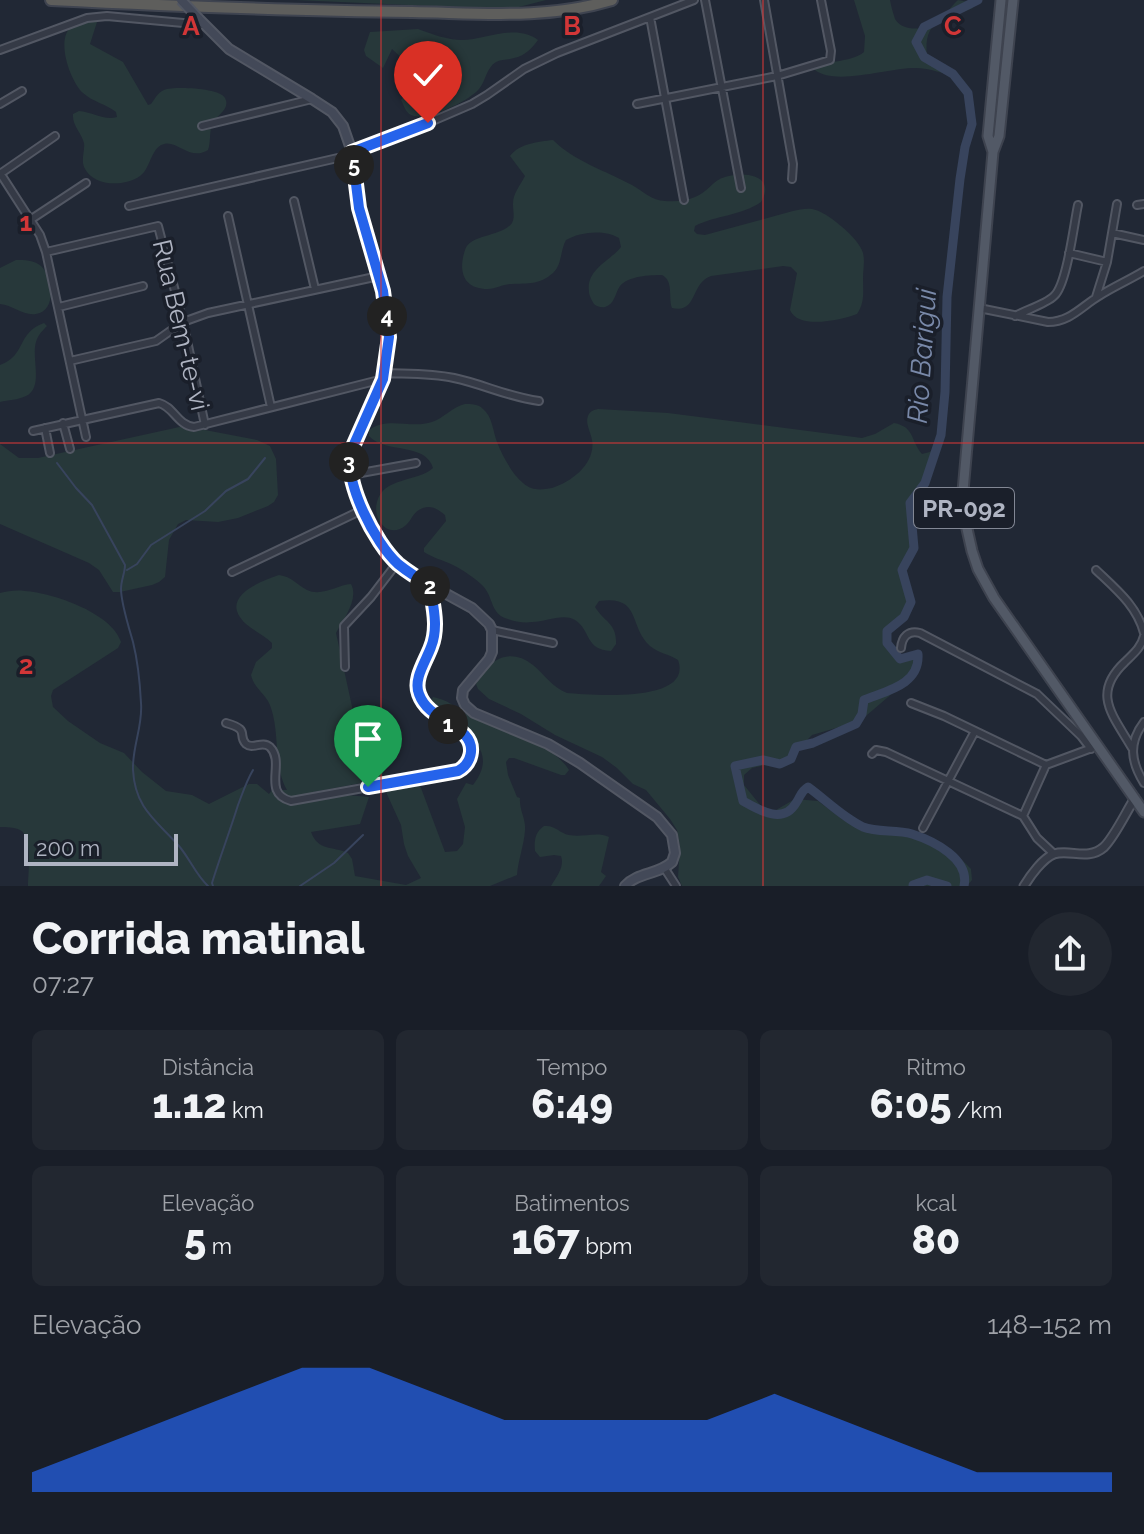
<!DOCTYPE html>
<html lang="pt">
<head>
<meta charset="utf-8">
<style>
	:root { --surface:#191e28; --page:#222730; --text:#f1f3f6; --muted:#9fa2a8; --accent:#2563eb }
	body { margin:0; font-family:Raleway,sans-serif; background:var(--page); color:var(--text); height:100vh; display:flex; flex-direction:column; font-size:30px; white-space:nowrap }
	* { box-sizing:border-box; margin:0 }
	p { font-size:26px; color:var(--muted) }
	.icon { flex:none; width:44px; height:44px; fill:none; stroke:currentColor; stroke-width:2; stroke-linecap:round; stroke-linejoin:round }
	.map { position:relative; height:886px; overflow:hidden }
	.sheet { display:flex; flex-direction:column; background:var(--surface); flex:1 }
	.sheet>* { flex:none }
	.scale { position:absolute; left:24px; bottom:20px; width:154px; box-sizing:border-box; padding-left:8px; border:4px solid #afb4c2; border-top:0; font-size:22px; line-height:28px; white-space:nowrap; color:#afb4c2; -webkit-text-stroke:6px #1a1f2a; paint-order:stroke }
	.pin { position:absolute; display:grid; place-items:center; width:68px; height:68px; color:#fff; margin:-82px -34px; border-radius:50% 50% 50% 0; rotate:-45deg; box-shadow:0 0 8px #0007 }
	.pin .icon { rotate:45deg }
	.km { position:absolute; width:40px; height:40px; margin:-20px; border-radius:50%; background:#222; color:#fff; font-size:22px; line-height:40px; text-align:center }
	.round { display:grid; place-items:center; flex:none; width:84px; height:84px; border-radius:42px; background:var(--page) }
	.summary { display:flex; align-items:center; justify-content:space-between; height:136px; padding:0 32px }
	h1 { font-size:44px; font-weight:800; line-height:60px }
	.stats { display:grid; grid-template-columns:repeat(3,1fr); gap:12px; height:136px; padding:8px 32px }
	.stats div { display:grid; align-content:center; border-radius:12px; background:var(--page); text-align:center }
	.stats b { font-size:40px; font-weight:800 }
	.stats small { font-size:22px; font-weight:400 }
	.stats p { font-size:22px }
	.chart { height:224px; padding:16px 32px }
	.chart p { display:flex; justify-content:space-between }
	.chart svg { width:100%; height:144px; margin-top:8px; fill:var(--accent); opacity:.7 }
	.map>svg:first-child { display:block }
</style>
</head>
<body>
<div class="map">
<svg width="1144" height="886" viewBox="0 0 1144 886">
	<rect width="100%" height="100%" fill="#212835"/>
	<path fill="#27383a" d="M295,0H546L515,8L499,9Z
		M854,0H890C891,6 893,13 895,19C902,32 925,30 936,23C945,17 950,7 958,0L969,2L973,8C943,20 923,19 927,57L958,77C943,74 931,68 915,68C888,68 835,86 815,70L816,67C832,59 850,63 864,52L865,36Z
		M88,21L97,22L90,44L123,62L148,105L151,104C155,99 157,93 164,90C174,86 220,88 225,98C231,110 216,115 212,125C209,133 211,142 208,150C189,162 176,137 161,145C150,152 150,169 140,176C124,187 93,187 84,167C81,159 85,151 84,143C81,132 72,126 73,114L79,111C92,112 105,121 117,117L116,112C106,104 93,102 83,93C71,82 56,42 70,28C74,25 83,23 88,21Z
		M418,29C432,34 447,40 462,40C486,40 516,23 538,40C532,48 525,56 514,58C508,60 501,59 496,62C486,68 486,81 479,89C469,101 426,122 411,115C405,112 404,105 401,100L419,75L411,64L406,62L392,49L383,68L366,56L364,50L370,32Z
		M553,140C574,161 606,171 632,185C643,191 652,201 665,201C674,202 686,201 695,197C707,193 713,180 725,177C744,171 777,175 761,202C741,216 716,215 695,226L694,231L697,234L705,235L793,211C799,210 805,208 812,209C826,211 859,238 863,253C865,261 863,270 863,278C863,292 865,302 857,314C841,320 798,330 790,310L797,273L791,267L783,266L711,276C690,283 698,314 672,308C668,297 674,281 662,275C650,275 628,276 620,286C615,293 615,304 605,307C601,308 596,306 594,304C592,301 589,295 589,292C586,269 609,262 621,247L619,238C604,229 580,232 566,240C560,251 562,265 553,273C539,285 528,283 512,284C503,284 496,289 488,289C463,289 458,271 465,250C470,234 502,237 512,223C515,217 513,211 513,204C513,193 520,186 525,176L510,156C520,143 538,142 553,140Z
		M16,260C24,260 34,260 41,266C53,277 57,311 36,314C23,316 13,305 0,304V268Z
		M44,323L47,326C42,331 38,335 36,342C31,358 44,387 26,396C18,400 8,400 0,402V365C27,355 16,333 44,323Z
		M465,404C472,404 478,404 483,409C492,416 493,431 497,442C502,455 512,474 523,483C532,491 541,490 552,488C572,482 596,463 592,440C591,433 585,423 588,416C590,411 594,410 598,409L668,413L862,438L875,434L894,423C915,427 910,440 922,454L930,452L935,446L931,478L916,495L913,506L916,536L904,574L911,601L910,614L892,627L890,644L894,653L910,655L915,657L914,668L908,680L860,721L812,735L787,760L752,768L744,775V785L765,811L776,810L795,799L818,801L843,820L874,832L928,840L946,854L963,861L971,869L972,880L967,886H682L678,877L680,846L677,830L670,819L646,790L633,784L617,768L602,757L555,735L521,714L489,699L478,689L476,684C488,660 509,646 533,665C545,675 552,687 567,693C590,695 694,704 678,660C669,654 658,653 650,646C628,626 642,595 599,601L595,607C604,622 617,623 616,644L611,651C585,650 591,630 575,620C563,613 546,622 532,622C525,623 515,622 508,619C490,614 494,598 483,586C475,578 463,570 453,565C443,560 433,558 424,552V548L446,521L445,515C439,510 432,505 423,508C413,511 412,520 406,525C389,540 372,520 377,502C383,477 418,482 433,468C426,442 385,454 369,436V430C387,416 411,429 432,422C444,418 452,407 465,404Z
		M184,426L257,440L270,446L276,459L278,495L274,502L268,506L238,518L218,522L186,520L178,524L169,540L165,577L159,582L152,585L120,592H113L99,570L89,563L0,524V444L19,458H38Z
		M279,575C292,577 296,584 307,590C322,597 337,585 351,584C359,599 344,618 336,633L363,757C369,764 379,765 383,773L382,776L361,783L314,792L369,797L360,824L311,832C318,851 332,846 348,853L352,859L355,876L406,885L421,878L408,856L404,844L401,825L386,792L398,788L402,782L408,781L410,783L418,780L445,852L457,851L463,844L465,827L457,799L466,783L473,785C503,746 458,730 434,708L430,702L433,697C451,701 456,708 471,717C501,733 550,740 569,770L565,775H561L514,758H509L506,762L508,775L517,797L520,798C519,810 526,819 525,830C524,846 518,860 517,875L490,886H28C28,873 33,836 20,830C14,827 6,827 0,827V593C8,591 16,590 25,591C53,593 112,613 121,642L118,648L53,690L51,696L53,707L68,721L100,743L124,753L142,772L166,791L192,795L209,804L249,784H257L269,794L272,790H287C273,766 280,734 271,708C267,694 254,689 251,675L256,662L272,648V643C264,635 254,631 246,624C218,598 258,582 279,575Z
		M544,826C556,825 559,833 569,835C583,838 596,831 609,837L601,872L606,876L599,886H551C556,877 565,867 561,856L554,855L540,857L535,851C534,841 535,832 544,826Z"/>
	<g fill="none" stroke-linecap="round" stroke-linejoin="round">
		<path stroke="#38445d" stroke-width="2" d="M57,463L76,488L92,505L125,565C125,573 121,580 121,589C121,603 129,628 133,642C138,662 140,683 141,703C143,726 132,747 133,770C135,809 157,821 179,846C190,859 196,875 208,886
			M127,570L137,564L151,545L205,511L226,491L248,479L265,458
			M213,886L212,883C220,857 230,831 238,805C243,792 246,782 253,770
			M300,886L334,863L363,835"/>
		<path stroke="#38445d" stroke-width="9" d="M914,886L913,885L927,880L947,886
			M964,886C970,859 934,841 912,834C896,829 878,833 863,827C842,817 826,800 808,787C800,792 801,796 796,803C783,825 759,810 743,801L735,766L763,760L780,764L791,759L796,747L813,743L856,724L862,714L864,700C886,691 920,685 918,654L900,659L887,643V631L904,617L911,602L902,570L914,548L910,503L925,483L941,435L945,392L947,297L960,179L965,147L972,124L968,93L953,74L924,57L916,42L924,27L978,0"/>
		<defs>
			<path id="minor" d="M705,0L741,188
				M764,0L793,164L792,179
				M650,17L684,200
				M0,50L87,18L107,16L205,25
				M0,104L22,91
				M637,104L777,76L830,60L831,51L821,0
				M202,126L312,99
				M0,173L40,235L46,252L86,437
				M0,174L55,136
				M294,201L315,289
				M1137,205L1144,204
				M129,206L342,157L428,123L472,104L487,95L524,69L557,53L694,0
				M228,216L271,407
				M30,220L86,183
				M1112,233L1144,240
				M46,252L158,226L183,322L205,425
				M1069,253L1107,262
				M1096,297L1107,262L1117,204
				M59,307L143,286
				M979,308L1048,322C1070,322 1082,306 1099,296C1113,287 1129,280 1144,271
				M1015,316C1026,310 1046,304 1054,296C1067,285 1074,223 1078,205
				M70,361L156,341L183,322L208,313L379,276
				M384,373C408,374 431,373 454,378C483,384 508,397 539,401
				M63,423L70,449
				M45,428L50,453
				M33,431L159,403C174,407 177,425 194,427L383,379
				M350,475L416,463
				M1096,570C1116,589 1137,606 1144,633
				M232,572L362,510
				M492,630L553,643
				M901,648C902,637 908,630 920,633L1037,694L1081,736L1091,749
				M345,667L344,626L371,597L397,563
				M911,703L944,716L1046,765
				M1144,722C1128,743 1131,762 1144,783
				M226,723C251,730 237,735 246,744C253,750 262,740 270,747C286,763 261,793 291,801L458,771C471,764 476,747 465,735C451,720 427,716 418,694C413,679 426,661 431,647C439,627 433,606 430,585
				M1132,748C1113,715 1091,694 1125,662C1133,654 1141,648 1144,636
				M872,754L876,750L886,752L1023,816L1037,838L1054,854
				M1023,816L1046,765L1092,748
				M923,828L975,731
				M665,869L676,886"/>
			<path id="tertiary" d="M1024,886C1030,876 1043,858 1054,854C1070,849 1088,861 1104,847C1115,836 1126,812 1135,798"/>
			<path id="secondary" d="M198,18L229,49L312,99L332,112L343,126L352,152L359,208L383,291L389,337L383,379L351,451L349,460L350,475L362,510L376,534L397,563L430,585L472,608L489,624L492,630V652L489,659L463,690L462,698L465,705L474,713L548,744L580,763L657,817L672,835L675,853L672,862C658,875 638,872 625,886"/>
			<path id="primary" d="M1013,0L999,136L993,152L963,491L965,520L972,551L978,569L994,598L1144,812
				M993,152L988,136L1001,0"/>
			<path id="trunk" d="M51,0C171,6 292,11 412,12C479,13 546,20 612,0"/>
		</defs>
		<use href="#minor" stroke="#525763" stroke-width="10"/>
		<use href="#tertiary" stroke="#525763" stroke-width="11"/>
		<use href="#secondary" stroke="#525763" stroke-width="12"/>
		<use href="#primary" stroke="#3e434f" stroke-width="13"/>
		<use href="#trunk" stroke="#3f4450" stroke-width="14"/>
		<use href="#minor" stroke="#353a46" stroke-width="6"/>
		<use href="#tertiary" stroke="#353a46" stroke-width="7"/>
		<use href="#secondary" stroke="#434958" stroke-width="8"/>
		<use href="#primary" stroke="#525966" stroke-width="9"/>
		<use href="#trunk" stroke="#5e5e5c" stroke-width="10"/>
		<defs>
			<path id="secondary-bridge" d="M181,0L198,18"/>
		</defs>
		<use href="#secondary-bridge" stroke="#525763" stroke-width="12" stroke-linecap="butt"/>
		<use href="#secondary-bridge" stroke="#434958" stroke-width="8"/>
	</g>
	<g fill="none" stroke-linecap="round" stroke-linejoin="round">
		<defs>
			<path id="route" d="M368,787L458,771C471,764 476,747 465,735C451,720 427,716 419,694C413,679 426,661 431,647C439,627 433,606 430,585C419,579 408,572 398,564C375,543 344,483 351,451L383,379L389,337L383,291L359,208L352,152L428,123"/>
		</defs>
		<use href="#route" stroke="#fff" stroke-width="16"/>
		<use href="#route" stroke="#2563eb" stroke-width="10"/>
	</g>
	<path fill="none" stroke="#d23637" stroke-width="2" stroke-opacity="0.55" d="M381,0V886M763,0V886M0,443H1144"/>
	<g text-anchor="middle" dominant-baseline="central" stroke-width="7" stroke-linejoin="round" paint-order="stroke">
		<rect fill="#1a1f2a" stroke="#828794" stroke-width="2" x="914" y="488" width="100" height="40" rx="6"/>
		<g font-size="24" font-weight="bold" fill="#afb4c2">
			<text x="964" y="508">PR-092</text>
		</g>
		<g font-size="26" fill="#afb4c2" stroke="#1a1f2a">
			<text transform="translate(181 325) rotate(77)">Rua Bem-te-vi</text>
		</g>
		<g font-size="28" font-style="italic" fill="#7989a9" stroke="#1a1f2a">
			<text transform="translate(922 356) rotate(-86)">Rio Barigui</text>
		</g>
	</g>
	<g font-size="26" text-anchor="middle" font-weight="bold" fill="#d23637" stroke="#1a1f2a" stroke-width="7" stroke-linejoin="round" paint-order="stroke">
		<text x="191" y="35">A</text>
		<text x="572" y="35">B</text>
		<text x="953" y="35">C</text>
		<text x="26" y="231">1</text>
		<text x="26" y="674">2</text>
	</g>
</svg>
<div class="scale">200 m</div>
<div class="pin" style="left:368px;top:787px;background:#1e9e55"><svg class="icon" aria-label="arrive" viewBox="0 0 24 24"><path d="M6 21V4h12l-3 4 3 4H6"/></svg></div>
<div class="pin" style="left:428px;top:123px;background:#d93025"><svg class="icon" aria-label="check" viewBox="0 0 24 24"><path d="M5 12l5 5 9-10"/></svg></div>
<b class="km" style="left:448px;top:724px">1</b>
<b class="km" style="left:430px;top:586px">2</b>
<b class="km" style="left:349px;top:462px">3</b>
<b class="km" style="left:387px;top:316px">4</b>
<b class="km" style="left:354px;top:165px">5</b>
</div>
<section class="sheet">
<div class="summary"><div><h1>Corrida matinal</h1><p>07:27</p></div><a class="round"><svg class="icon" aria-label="share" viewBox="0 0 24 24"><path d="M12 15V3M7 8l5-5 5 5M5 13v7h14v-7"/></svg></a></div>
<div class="stats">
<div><p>Distância</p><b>1.12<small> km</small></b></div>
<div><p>Tempo</p><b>6:49</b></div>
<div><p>Ritmo</p><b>6:05<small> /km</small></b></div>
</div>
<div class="stats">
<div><p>Elevação</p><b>5<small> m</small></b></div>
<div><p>Batimentos</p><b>167<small> bpm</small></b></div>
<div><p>kcal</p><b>80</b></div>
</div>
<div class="chart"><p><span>Elevação</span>148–152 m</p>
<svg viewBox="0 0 160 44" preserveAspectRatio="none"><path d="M0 44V38L10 30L20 22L30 14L40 6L50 6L60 14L70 22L80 22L90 22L100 22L110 14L120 22L130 30L140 38L150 38L160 38V44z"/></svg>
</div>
</section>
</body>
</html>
